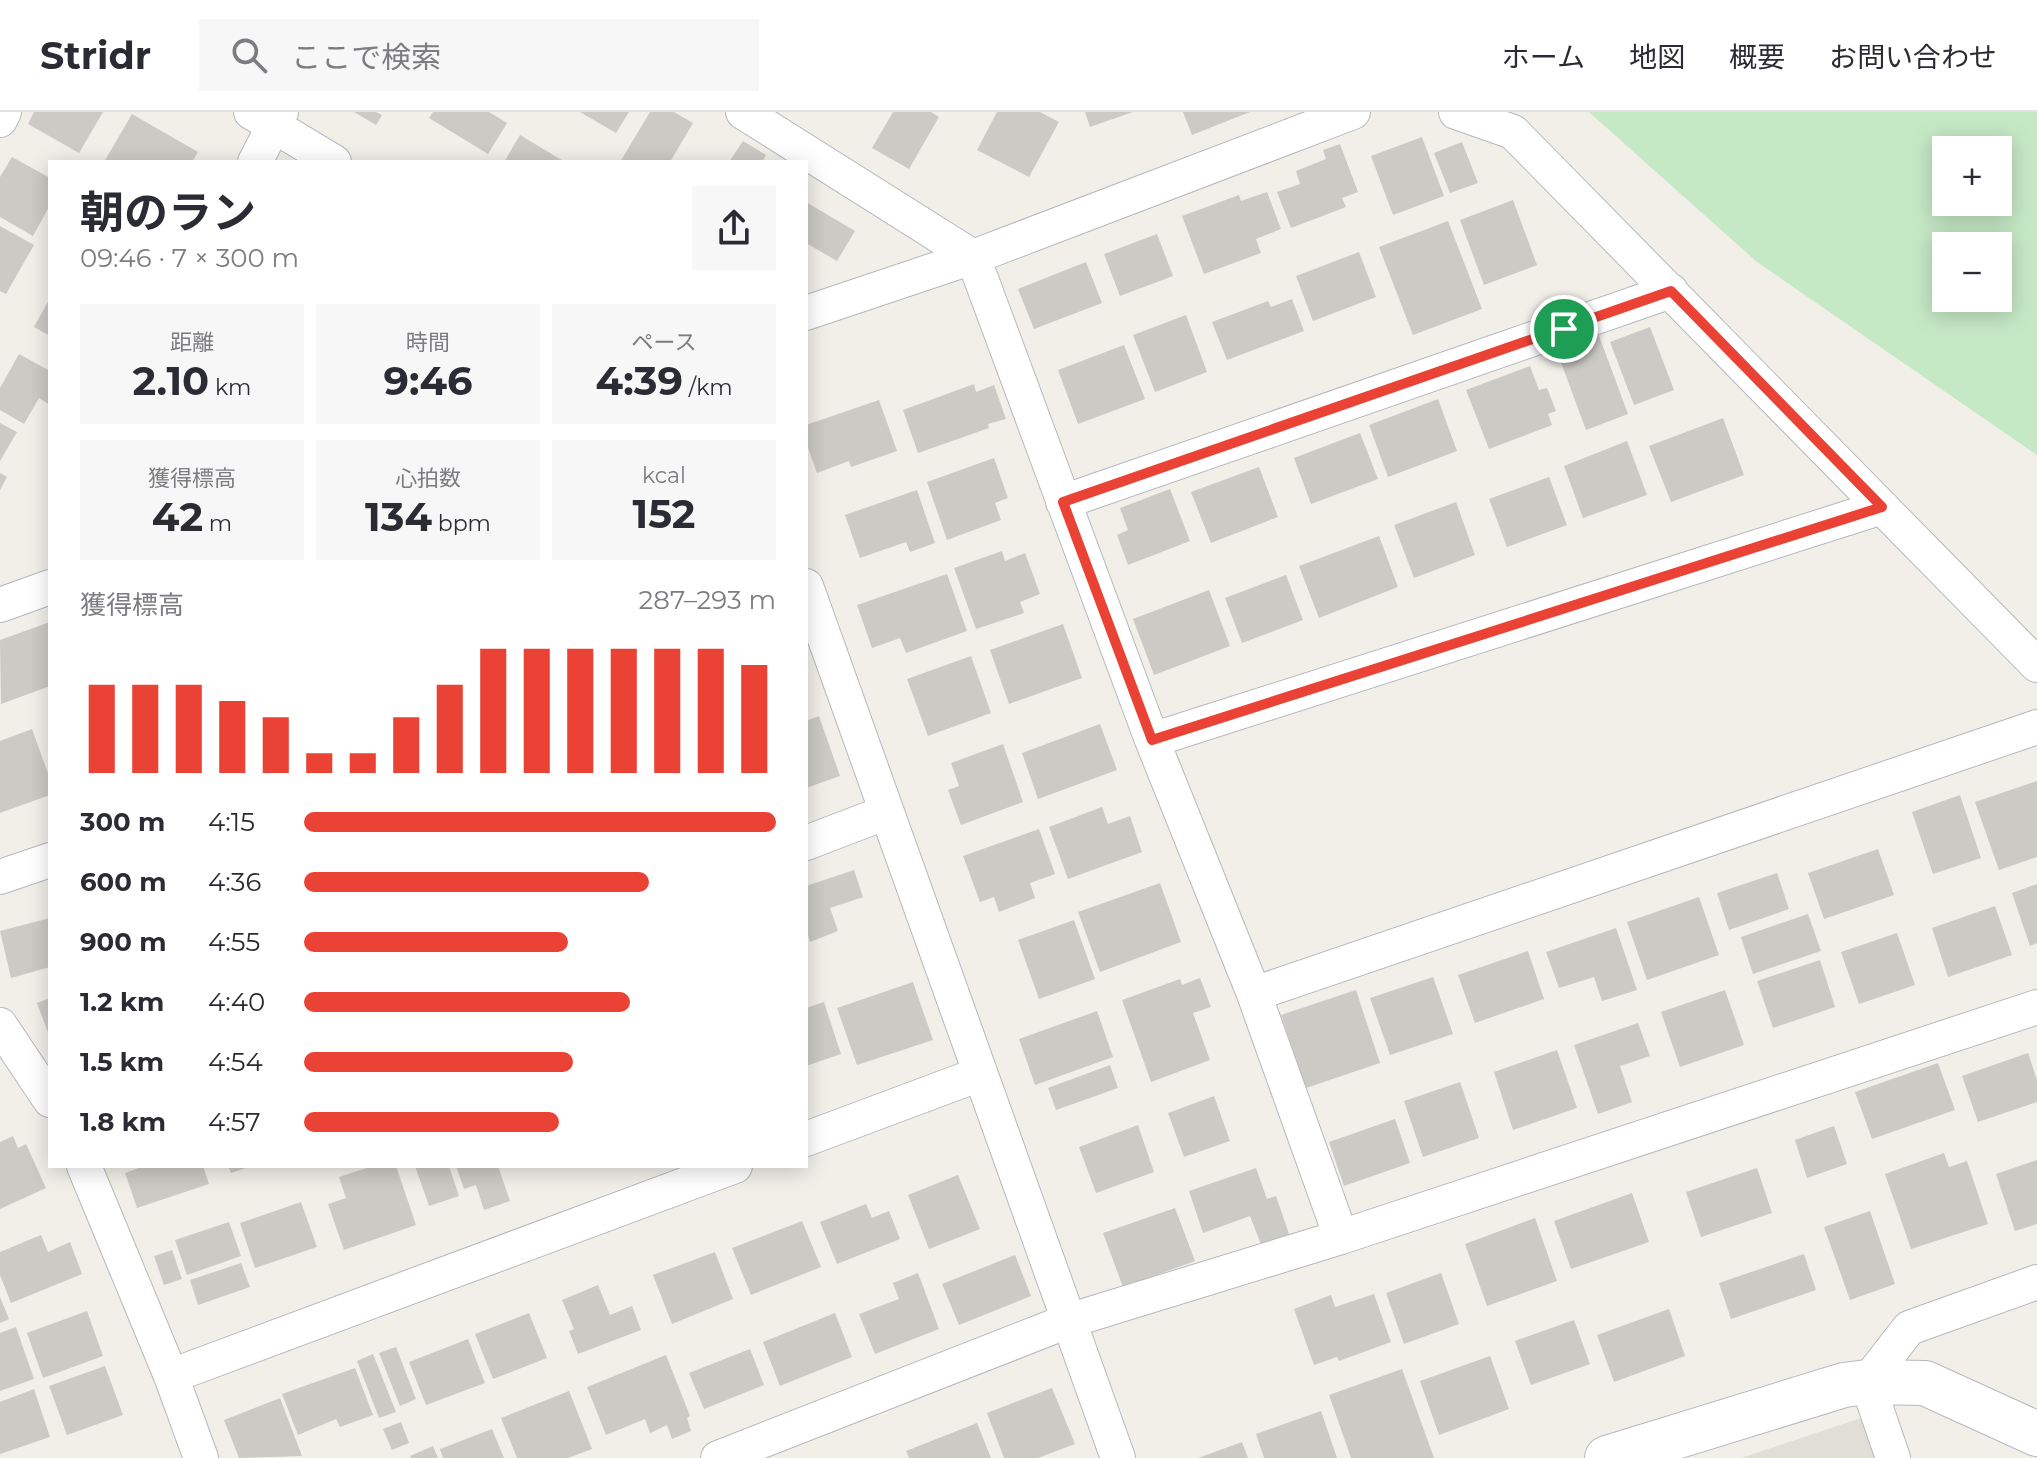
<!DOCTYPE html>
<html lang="ja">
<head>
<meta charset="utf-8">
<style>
	:root { --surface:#fff; --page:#f7f7f7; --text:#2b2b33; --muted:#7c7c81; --line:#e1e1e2; --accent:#ea4335 }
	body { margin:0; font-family:Montserrat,"Noto Sans JP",sans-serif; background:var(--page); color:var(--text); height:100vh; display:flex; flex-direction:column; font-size:30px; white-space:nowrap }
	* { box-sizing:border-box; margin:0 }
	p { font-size:26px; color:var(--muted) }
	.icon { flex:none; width:44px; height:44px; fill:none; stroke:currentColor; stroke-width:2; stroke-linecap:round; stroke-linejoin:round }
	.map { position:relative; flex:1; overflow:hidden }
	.drawer { position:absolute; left:48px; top:48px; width:760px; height:1008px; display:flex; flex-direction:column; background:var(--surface); border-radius:0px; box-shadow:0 4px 20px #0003 }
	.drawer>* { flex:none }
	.buttons { position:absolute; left:1932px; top:24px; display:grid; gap:16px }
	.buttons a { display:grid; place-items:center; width:80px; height:80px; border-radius:0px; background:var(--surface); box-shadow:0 4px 20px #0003; font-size:40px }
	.pin { position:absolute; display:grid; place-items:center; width:68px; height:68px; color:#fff; margin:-34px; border:4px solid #fff; border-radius:50%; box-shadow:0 2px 8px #0007 }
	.round { display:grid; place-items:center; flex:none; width:84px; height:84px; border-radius:0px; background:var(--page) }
	.headline { display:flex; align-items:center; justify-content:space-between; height:136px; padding:0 32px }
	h1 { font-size:44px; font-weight:700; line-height:60px }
	.stats { display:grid; grid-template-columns:repeat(3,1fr); gap:12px; height:136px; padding:8px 32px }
	.stats div { display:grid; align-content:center; border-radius:0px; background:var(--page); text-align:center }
	.stats b { font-size:40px; font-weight:700 }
	.stats small { font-size:22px; font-weight:400 }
	.stats p { font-size:22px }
	.chart { height:224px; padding:16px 32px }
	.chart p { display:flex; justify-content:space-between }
	.chart svg { width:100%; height:144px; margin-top:8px; stroke:var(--accent); stroke-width:6 }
	ul { padding:0 32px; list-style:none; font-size:26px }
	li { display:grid; grid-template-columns:128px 96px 1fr; align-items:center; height:60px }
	li i { height:20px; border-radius:10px; background:var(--accent) }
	header { display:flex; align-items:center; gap:48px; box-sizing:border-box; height:112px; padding:0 40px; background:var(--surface); border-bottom:2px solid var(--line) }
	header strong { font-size:38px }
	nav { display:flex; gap:44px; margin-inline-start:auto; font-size:28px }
	.search { width:560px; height:72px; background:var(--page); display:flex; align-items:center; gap:20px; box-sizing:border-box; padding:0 28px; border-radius:0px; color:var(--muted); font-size:30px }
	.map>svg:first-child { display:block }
</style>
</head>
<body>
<header>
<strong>Stridr</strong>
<div class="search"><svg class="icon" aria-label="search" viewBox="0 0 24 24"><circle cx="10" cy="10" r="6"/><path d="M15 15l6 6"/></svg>ここで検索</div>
<nav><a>ホーム</a><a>地図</a><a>概要</a><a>お問い合わせ</a></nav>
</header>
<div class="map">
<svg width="2037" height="1346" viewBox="0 0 2037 1346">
	<rect width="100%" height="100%" fill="#f1efe8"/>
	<path fill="#e1ded6" d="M1861,1306L1875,1346H1741Z"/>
	<path fill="#c5e8c5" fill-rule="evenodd" d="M1589,0H2037V343L1757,150ZM1946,38H1998V90H1946ZM1946,134H1998V186H1946Z"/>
	<path fill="#cccac5" d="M34,0H103L79,41L28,12Z
		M354,0H376L382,3L376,13Z
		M433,0H489L507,11L488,42L429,6Z
		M580,0H629L616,21Z
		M650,0H674L693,11L670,50H620Z
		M893,0H931L939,5L909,57L872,36Z
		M997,0H1040L1059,10L1029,65L977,38Z
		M1085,0H1133L1090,15Z
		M1183,0H1250L1192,23Z
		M132,2L198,40L192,50H104Z
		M520,23L565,50H504Z
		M1422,25L1444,84L1393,103L1371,44Z
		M743,29L766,43L762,50H729Z
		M1462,30L1478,71L1450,81L1434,41Z
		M1340,32L1358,80L1342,86L1346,95L1291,116L1277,80L1300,72L1296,59L1326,47L1323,38Z
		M12,45L50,66V93L33,124L0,105V65Z
		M1267,80L1281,117L1256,127L1261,141L1204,162L1182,104L1239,83L1241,89Z
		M1513,88L1537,153L1484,173L1460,108Z
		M806,90L855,119L837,149L806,131Z
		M1448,109L1482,197L1413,223L1379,135Z
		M0,114L34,133L6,182L0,179Z
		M1157,122L1173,164L1120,184L1104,142Z
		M1359,140L1376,185L1313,209L1296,164Z
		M1086,150L1102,191L1034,217L1018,177Z
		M50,186V224L34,215Z
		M1292,187L1304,219L1227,248L1212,210L1268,189L1271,195Z
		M1186,203L1207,260L1155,280L1133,223Z
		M1650,215L1674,278L1634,293L1610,230Z
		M1598,221L1628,302L1586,318L1556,237Z
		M1124,233L1145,287L1078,312L1058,258Z
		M19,242L50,259V293L39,286L24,312L0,298V276Z
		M1530,254L1539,278L1547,276L1556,299L1548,302L1552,313L1489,337L1466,278Z
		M974,272L976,280L994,273L1006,307L988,312L989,316L918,341L903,298Z
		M1438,287L1457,339L1388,365L1369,313Z
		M879,288L897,339L851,355L849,349L817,361L806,330V313Z
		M1723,306L1744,363L1671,390L1649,334Z
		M0,311L17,320L0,349Z
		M1360,321L1378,367L1311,392L1294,346Z
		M1627,329L1647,383L1583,406L1564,354Z
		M994,346L1008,386L995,391L1001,408L947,428L927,370Z
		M1259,355L1278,405L1211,431L1191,380Z
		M0,361L7,365L0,378Z
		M1549,365L1567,413L1507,435L1489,387Z
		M1170,377L1190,429L1128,453L1117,423L1128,418L1120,396Z
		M917,378L935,431L910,440L906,430L860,446L845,403Z
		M1456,390L1475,443L1414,466L1394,413Z
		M1379,424L1398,475L1319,506L1299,454Z
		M1002,439L1005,449L1025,441L1040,482L1020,490L1024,501L976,517L954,456Z
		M947,462L967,519L906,541L900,526L872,536L857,493Z
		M1286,463L1303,508L1242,531L1225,486Z
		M1209,478L1230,534L1154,563L1133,507Z
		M50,510V574L1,592L0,528Z
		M1063,512L1082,566L1009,592L990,538Z
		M971,544L991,601L928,624L907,567Z
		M819,604L840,664L806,676V609Z
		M1100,612L1117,658L1038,687L1022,641Z
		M32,617L50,667V683L0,701V629Z
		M1003,632L1023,690L961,713L948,678L959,674L951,651Z
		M2037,669V745L1999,758L1975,690Z
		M1960,683L1981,746L1933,762L1912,700Z
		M1102,695L1108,712L1130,704L1142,740L1068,767L1049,715Z
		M1039,717L1055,762L1030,771L1035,786L999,800L994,785L980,790L963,744Z
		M1878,737L1894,783L1824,807L1808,761Z
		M854,758L863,785L830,796L838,819L810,830L806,817V774Z
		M1777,761L1789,797L1729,818L1717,781Z
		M1160,771L1181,830L1100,860L1078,800Z
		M2037,772V831L2030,834L2012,781Z
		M1699,785L1719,843L1647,868L1627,810Z
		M1995,794L2012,843L1948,865L1932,816Z
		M1808,802L1821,839L1753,862L1741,825Z
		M50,806V855L11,866L0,819Z
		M1074,808L1095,867L1039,887L1018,828Z
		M1616,816L1637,878L1602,889L1594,865L1559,876L1546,840Z
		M1897,821L1915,873L1859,892L1841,840Z
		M1528,839L1544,887L1475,911L1458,863Z
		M1820,848L1835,895L1773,916L1757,869Z
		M1433,865L1453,922L1390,943L1370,886Z
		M1200,866L1211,895L1193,901L1210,948L1151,970L1122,888L1180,867L1182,873Z
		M913,870L933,928L857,953L837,896Z
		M1356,878L1380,951L1306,976L1281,903Z
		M1725,878L1744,933L1680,955L1661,900Z
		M50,886V926L37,891Z
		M824,890L841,942L806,954V896Z
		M1097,899L1113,945L1035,973L1019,927Z
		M1638,911L1650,944L1620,954L1632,990L1598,1002L1574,933Z
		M1557,938L1577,996L1513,1018L1494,960Z
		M2028,941L2037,968V990L1978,1010L1962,964Z
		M1938,951L1955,998L1872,1027L1855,980Z
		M1110,953L1118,976L1056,998L1048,976Z
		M1460,970L1479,1026L1423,1045L1404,989Z
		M1214,984L1230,1029L1184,1045L1168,1001Z
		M1395,1007L1410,1051L1344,1074L1329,1030Z
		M1138,1013L1154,1060L1096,1081L1079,1035Z
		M1834,1014L1847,1052L1807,1066L1795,1028Z
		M13,1024L18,1036L26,1032L46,1076L0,1097V1030Z
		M1944,1041L1949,1055L1967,1049L1988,1112L1911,1137L1885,1062Z
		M2037,1048V1112L2015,1119L1996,1062Z
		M144,1054H203L209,1072L137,1096L125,1061Z
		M228,1054H249V1055L231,1061Z
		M373,1054H396L416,1113L344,1138L328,1092L346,1086L339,1065Z
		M415,1054H449L459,1084L429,1094Z
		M456,1054H498L510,1089L484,1098L476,1073L464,1077Z
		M1256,1056L1267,1087L1276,1084L1290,1125L1262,1135L1250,1104L1203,1121L1189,1079Z
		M1757,1056L1772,1101L1701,1125L1686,1080Z
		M958,1063L980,1117L929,1137L908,1083Z
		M1632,1081L1649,1130L1571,1157L1554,1109Z
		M301,1090L317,1135L255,1156L240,1111Z
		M866,1092L872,1106L889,1099L900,1127L837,1152L820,1110Z
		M1175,1096L1195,1149L1123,1175L1103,1121Z
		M1870,1099L1895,1172L1850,1188L1824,1115Z
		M1535,1106L1557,1169L1487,1194L1465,1132Z
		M802,1109L821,1155L751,1183L732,1136Z
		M229,1110L241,1144L187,1163L175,1128Z
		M41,1123L48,1140L70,1130L82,1162L11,1191L0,1163V1140Z
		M172,1138L182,1167L164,1173L154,1144Z
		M715,1140L733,1187L672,1212L653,1163Z
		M1804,1142L1816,1178L1731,1207L1719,1171Z
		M1015,1143L1031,1184L959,1213L942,1172Z
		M241,1151L250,1175L198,1193L190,1168Z
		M918,1161L939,1217L875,1242L859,1202L899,1187L893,1171Z
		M1441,1161L1459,1212L1404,1232L1386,1181Z
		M598,1173L610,1203L632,1194L641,1218L578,1242L569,1219L574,1217L562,1188Z
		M1374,1182L1391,1230L1339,1249L1337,1245L1314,1253L1294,1197L1331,1183L1335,1195Z
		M0,1185L9,1207L0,1211Z
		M1669,1197L1685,1244L1614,1270L1597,1223Z
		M87,1199L103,1244L43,1266L27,1221Z
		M529,1201L547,1246L493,1267L475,1222Z
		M835,1201L852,1245L780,1274L763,1230Z
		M1574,1208L1590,1252L1531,1273L1515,1229Z
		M16,1215L34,1267L0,1279V1221Z
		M468,1227L485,1271L426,1293L409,1250Z
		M396,1235L416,1287L400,1294L379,1241Z
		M750,1237L764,1273L704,1297L689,1261Z
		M373,1242L396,1300L379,1306L357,1249Z
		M666,1243L690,1304L687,1306L691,1319L672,1327L667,1313L650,1321L645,1307L606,1323L587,1275Z
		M1490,1244L1509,1297L1439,1323L1420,1269Z
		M105,1254L123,1303L67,1323L49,1274Z
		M355,1256L373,1303L340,1315L336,1307L298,1323L282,1282Z
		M1402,1257L1434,1346H1351L1329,1283Z
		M1052,1276L1075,1332L1038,1346H1004L987,1301Z
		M34,1277L50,1325L0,1342V1290Z
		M569,1279L592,1337L568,1346H517L501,1306Z
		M280,1286L302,1344L239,1346L224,1308Z
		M1321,1299L1337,1346H1264L1256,1322Z
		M401,1310L409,1331L392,1338L383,1317Z
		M977,1311L991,1346H909L906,1339Z
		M492,1317L504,1346H443L440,1337Z
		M1242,1330L1248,1346H1198Z
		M433,1334L438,1346H411L410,1344Z"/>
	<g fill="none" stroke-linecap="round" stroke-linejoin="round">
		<defs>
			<path id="street" d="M251,0L334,50
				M743,0L973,145L1152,628L1254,882L1341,1125L2037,895
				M1456,0L1513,20L2037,553
				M0,8L4,0
				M255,50L281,0
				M806,201L973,145L1353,0
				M1063,390L1671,179
				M806,474L1118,1346
				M0,493L50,475
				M1152,628L1882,395
				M806,731L887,700
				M0,765L50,748
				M1254,882L2037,615
				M0,913L50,988
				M806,1027L980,962
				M84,1054L171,1264
				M201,1346L171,1264L735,1054
				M718,1346L1068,1209L1341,1125
				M1893,1346L1867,1270L1909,1216L2037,1170"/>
			<path id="secondary" d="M1607,1346L1844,1273L1867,1270L1925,1271L2037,1322"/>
		</defs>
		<use href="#street" stroke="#b5b8bc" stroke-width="36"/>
		<use href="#secondary" stroke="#b6babf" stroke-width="46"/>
		<use href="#street" stroke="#fff" stroke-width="34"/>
		<use href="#secondary" stroke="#fff" stroke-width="44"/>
	</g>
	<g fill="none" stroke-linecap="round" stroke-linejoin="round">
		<defs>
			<path id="route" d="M1671,179L1882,395L1152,628L1063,390Z"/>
		</defs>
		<use href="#route" stroke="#fff" stroke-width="16"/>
		<use href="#route" stroke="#ea4335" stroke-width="10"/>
	</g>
</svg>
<div class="buttons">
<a>+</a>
<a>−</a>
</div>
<div class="pin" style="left:1564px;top:217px;background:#1e9e55"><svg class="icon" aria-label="arrive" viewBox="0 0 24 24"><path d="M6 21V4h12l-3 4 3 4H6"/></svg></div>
<section class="drawer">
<div class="headline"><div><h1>朝のラン</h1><p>09:46 · 7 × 300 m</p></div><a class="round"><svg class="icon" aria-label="share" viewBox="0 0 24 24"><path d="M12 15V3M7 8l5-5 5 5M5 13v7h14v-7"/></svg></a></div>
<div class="stats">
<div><p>距離</p><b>2.10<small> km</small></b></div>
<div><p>時間</p><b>9:46</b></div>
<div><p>ペース</p><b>4:39<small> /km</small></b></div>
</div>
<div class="stats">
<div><p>獲得標高</p><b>42<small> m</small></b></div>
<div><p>心拍数</p><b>134<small> bpm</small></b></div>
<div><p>kcal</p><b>152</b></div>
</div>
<div class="chart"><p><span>獲得標高</span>287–293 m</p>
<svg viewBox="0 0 160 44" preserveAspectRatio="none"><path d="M5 44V17M15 44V17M25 44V17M35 44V22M45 44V27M55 44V38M65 44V38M75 44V27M85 44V17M95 44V6M105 44V6M115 44V6M125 44V6M135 44V6M145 44V6M155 44V11"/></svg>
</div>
<ul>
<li><b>300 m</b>4:15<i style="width:100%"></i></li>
<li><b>600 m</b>4:36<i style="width:73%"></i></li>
<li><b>900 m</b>4:55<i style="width:56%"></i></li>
<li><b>1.2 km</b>4:40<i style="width:69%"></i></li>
<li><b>1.5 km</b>4:54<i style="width:57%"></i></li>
<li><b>1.8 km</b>4:57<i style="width:54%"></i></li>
</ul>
</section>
</div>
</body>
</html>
